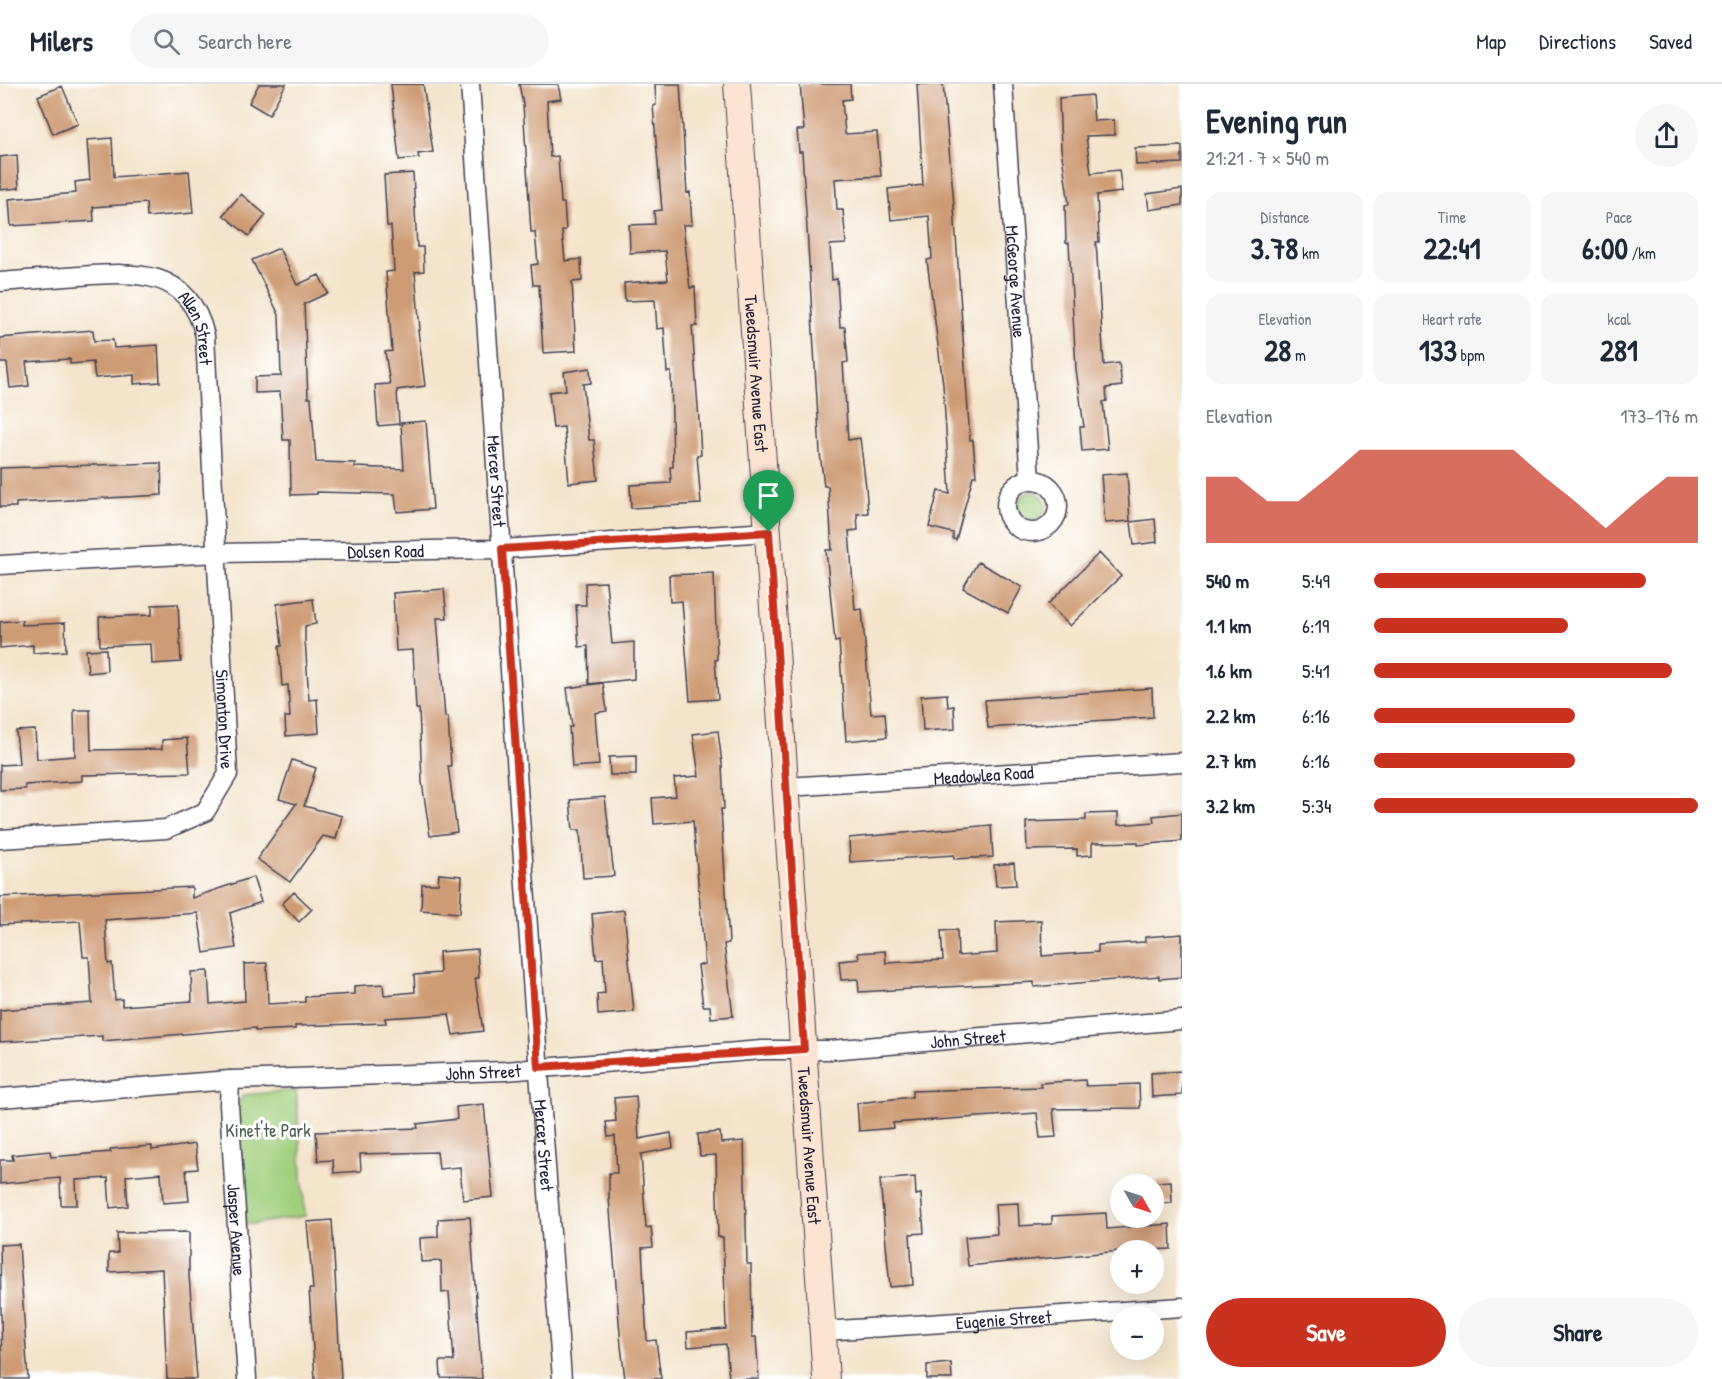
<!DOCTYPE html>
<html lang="en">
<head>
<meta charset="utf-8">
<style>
	:root { --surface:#fff; --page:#f6f6f7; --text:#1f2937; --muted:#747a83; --line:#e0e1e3; --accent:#c8321e }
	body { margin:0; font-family:"Patrick Hand",sans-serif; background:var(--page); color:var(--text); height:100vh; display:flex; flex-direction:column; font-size:22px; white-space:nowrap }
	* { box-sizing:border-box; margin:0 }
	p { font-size:20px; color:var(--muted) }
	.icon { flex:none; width:33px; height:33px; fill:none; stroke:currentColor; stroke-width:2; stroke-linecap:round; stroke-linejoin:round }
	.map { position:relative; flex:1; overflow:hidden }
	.panel { display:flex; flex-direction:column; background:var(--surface); width:540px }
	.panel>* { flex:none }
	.needle { width:39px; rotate:129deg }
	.controls { position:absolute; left:1110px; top:1090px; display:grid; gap:12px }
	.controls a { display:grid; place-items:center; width:54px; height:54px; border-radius:50%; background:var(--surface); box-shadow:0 6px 24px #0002; font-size:30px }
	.pin { position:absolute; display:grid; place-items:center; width:51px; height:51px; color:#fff; margin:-62px -26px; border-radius:50% 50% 50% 0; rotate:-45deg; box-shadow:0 0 6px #0007 }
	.pin .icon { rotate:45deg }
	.round { display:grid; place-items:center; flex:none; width:63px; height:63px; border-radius:32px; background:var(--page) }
	.headline { display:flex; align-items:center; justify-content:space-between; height:102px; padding:0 24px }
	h1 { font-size:33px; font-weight:800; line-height:45px }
	.stats { display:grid; grid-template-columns:repeat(3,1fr); gap:9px; height:102px; padding:6px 24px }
	.stats div { display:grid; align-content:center; border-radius:15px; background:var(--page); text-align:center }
	.stats b { font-size:30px; font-weight:800 }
	.stats small { font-size:16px; font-weight:400 }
	.stats p { font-size:16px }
	.chart { height:168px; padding:12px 24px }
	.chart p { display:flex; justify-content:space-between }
	.chart svg { width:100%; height:108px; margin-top:6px; fill:var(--accent); opacity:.7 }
	.cta { display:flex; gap:12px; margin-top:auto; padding:12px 24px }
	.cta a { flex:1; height:69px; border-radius:36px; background:var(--accent); color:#fff; font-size:24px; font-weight:800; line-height:69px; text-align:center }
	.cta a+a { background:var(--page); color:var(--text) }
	ul { padding:0 24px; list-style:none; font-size:20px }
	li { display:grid; grid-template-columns:96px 72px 1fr; align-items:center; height:45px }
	li i { height:15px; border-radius:8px; background:var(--accent) }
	header { display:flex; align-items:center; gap:36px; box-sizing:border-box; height:84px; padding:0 30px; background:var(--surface); border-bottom:2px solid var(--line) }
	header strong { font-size:28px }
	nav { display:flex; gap:33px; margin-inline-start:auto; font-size:21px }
	.search { width:420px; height:54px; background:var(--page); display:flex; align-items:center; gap:15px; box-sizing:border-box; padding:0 21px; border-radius:33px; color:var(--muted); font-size:22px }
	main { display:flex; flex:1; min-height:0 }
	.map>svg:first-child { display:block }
</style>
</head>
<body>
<header>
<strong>Milers</strong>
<div class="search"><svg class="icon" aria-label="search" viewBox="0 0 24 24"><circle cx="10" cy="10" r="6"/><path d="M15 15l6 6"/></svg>Search here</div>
<nav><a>Map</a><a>Directions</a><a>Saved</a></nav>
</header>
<main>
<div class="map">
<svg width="1182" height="1295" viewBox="0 0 1182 1295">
	<rect width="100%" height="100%" fill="#fff"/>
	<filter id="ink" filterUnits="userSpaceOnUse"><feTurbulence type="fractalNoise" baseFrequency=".0167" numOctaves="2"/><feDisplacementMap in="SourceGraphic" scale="12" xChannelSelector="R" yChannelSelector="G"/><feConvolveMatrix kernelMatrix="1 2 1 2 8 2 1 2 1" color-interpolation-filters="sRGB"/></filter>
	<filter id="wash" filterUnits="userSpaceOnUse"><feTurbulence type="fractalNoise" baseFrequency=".008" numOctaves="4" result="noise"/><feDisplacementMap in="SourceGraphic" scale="24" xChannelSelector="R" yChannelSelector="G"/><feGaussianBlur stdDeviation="1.35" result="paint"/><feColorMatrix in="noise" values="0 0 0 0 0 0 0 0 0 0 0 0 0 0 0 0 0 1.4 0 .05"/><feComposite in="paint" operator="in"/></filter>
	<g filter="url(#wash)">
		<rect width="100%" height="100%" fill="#f4e4cb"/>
		<path fill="#a0cf7d" stroke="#61785c" stroke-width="1.5" d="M1018 422a14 14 0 1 1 28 0a14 14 0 1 1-28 0Z
			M296,1006L305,1132L246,1141L236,1025L243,1011Z"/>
		<g id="blocks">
			<path fill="#cd9c76" d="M259,0H286L269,31L249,19Z
				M391,0H423L433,68L418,70L419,74L399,76Z
				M519,0H558L561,15L547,17L550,73L558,72L561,119H564L566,146L562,147L565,177L581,175L582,197L572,198L576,267L543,269L539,201H533L531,181L538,180L535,148H531L523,20Z
				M655,0H680L687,109L690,108L692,141H683L690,204L695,203L697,242H692L699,336L701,371H697L701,420L631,424L630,401L671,399L670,383H673L671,288H667L664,244L657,245L655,216L625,217L624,199L668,196L665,167L630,169L629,141L655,140L654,127L662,126L653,22L656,21Z
				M800,0H850L851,15L842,16L845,50L877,48L881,92L835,95L837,126H843L846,160L830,161L832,196L837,195L840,243H845L848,278L843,279L848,356L860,354L866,403L868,429L857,430L858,446L849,447L855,526L862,525L871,630L885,629L887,653L846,657L839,557L835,558L826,466H832L828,402H824L820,369L807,144L802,68H799L797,46H804Z
				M917,0H943L953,108L970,356H973L976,392H973L956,456L953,455V449L929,443L938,407L950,410L943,300L927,176L932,175L929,132L891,136L888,105L923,101Z
				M62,2L78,40L53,50L38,12Z
				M1092,11L1094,37L1114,36L1115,51L1086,52L1091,89L1119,86L1122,108L1097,111L1099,158H1096L1104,281L1119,279L1122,302L1106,304L1107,317L1103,318L1108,365L1082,367L1080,343H1084L1076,285L1069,159H1066L1065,121L1069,120L1061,65L1059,14Z
				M112,54L114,93L189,87L193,129L147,133L146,119L93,123L94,137L11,142L9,115L76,109L75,98L90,96L87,56Z
				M1182,62V79L1136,81L1135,64Z
				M17,71L19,104L0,106V73Z
				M413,89L417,163H423L424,187L415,188L420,246H418L425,302L397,306L399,340L378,342L375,301L390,300L385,268L392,267L386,188L394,187L391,142H387L384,91Z
				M1182,105V121L1149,126L1147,110Z
				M241,110L266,131L249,152L223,131Z
				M279,164L297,201L319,191L328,209L304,220L308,314H311L316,378L355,379V383L404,385L401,339L426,337L433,425L397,428L395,410L317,408V410L291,411L290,356H283L280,308L255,309V293L281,292L279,231L252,176Z
				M93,246L94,257L113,256L114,264L158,261L160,298L134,300V291L95,294L93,278L70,280V275L26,278L29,302L10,304L7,279H0V254Z
				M590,284L591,299L583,300L589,356H594L598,396L569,399L564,343L553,344L549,308L566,306L564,288Z
				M161,379L162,411L16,419V423H0V384Z
				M1127,389L1130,437L1105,439L1101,391Z
				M1155,435L1157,458L1134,461L1131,438Z
				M1099,469L1121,492L1070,542L1048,520Z
				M978,478L1022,503L1008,529L963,504Z
				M714,489L717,576H715L718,615L690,617L682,517L670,518L669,491Z
				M606,498L612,560L634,558V595L589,600L588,562L579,563L576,521H586L585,499Z
				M444,505L447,534H437L445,633H448L451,682H448L457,748L430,752L422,698L419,625H416L413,566L396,567L393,509Z
				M313,515L316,540L305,542V555L309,616L317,615L319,649L286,652L285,633H290L288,601L282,602L279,562H282L277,520Z
				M178,520L181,578L152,580L151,560L100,562L99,533L152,531V521Z
				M22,536V541L65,539L66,567L33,569V561L0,564V538Z
				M106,565L107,587L88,589L86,566Z
				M603,599L607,627L595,629L599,681L572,683L569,643H572L567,604Z
				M1152,604L1153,633L988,644L985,616Z
				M947,610L948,623L954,622L955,645L923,647L921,612Z
				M74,626H90L91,666L162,665V656L187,654L190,689L82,691V697L25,701V705L0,706V681L19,680L16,647L35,646L37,675L75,672Z
				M718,647L722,680L724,725H721L729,859L724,860L733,932L711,934L710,922H703L698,881L705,880L693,737L654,740L652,714L676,712L674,694L699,692L693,650Z
				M636,672V691H610L609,673Z
				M292,676L316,684L304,722L342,732L336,755L323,752L290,798L257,775L296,720L279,715Z
				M605,713L614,792L583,794L580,746H573L570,716Z
				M1118,729V741L1154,738L1153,732L1182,729V757L1138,761V758L1092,759V771L1077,772V765L1027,766L1026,738L1086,736V730Z
				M991,741L993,773L954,775V771L850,778L849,754Z
				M1014,779L1016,801L996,802L994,781Z
				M439,790L462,792L460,829L421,826L422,800H438Z
				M253,793L261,818L230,829L236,864L204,869L198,829L105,836L108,880L112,879L115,916L122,915V922L192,917L191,888L208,887L210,920L245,917L244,880L267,879L268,920L305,918V913L354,910V902L383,900L384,911L415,908L414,891L440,889L439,868L477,865L479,894H475L483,947L453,951L449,930L385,934L386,939L295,942V945L255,947V944L102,957V952L0,958V926L92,919L89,873H83L80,837L0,841V813L192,803V814Z
				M294,808L312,825L299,838L282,820Z
				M624,826L634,928L598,931L597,910L605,909L603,874L596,875L592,830Z
				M1041,836L1042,872L1098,868V861L1145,858V853L1182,850V893L1159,895V892L1034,903V898L859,908L858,895L841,896L839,877L859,875L858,869L885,867L886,879L943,876L941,847L957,846L958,872L997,869L996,838Z
				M1182,987V1011L1152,1013L1151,989Z
				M1085,996L1086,1002L1139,1000L1140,1024L1053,1025L1056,1053L1040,1054L1037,1029L893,1039L894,1044L859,1047L857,1019L912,1013V1007L1041,1003L1040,999Z
				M636,1012L639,1055L671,1049L673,1064L641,1070L646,1144L651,1143L653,1163L642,1164L647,1257L656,1256L661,1295H625L621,1262L609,1114V1089H617L615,1052L608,1053L606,1038L616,1037L614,1014Z
				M484,1020L493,1113L463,1116L460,1083L439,1085L437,1068L360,1070L361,1087L334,1089L333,1076L318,1077L316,1048L418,1044L417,1040L457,1035L456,1023Z
				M720,1048L721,1059L744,1057L747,1180H751L752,1253H756L759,1295H729L726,1260L688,1263L687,1248L726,1245L723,1153H718L716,1071L700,1072L698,1050Z
				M195,1060L198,1085L186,1086L189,1117L163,1119L161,1089L126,1092L128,1122L110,1124L108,1094L76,1096L77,1121H61L60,1094L0,1100V1076H13L12,1071L50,1067L51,1073L111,1068L110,1065L152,1062V1066Z
				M915,1093L916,1111L921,1110L924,1149L910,1150L913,1201L890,1203L880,1096Z
				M1171,1097L1172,1119L1155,1120V1098Z
				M1018,1119L1019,1142L1052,1140V1132L1106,1129L1107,1145L1170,1140L1171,1165L1120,1167L968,1182L965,1153L997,1150L995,1120Z
				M470,1133L482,1295L441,1294L440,1277H454L449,1208L442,1209L441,1177L421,1178L420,1154L438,1153V1135Z
				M332,1136L341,1295H315L309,1205H313L307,1138Z
				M189,1148V1191L197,1295H167L162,1185L109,1188V1169H118L117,1149Z
				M19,1160L28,1295H2L0,1161Z
				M951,1279L952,1295H927V1281Z"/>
		</g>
	</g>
	<g filter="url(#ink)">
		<use href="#blocks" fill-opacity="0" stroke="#423f51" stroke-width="1.5"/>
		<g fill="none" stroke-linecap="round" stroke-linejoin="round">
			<defs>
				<g id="street">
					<path id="s1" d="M470,0L522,762L562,1295"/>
					<path id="s2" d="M1003,0L1030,396"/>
					<path id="s3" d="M0,198C26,196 53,194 79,192C136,188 189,184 205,252L228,690L205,728L166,745L0,755"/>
					<circle cx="1032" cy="422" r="26"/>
					<path id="s4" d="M0,481L218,469L502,465L769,448"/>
					<path id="s5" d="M786,703L1182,678"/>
					<path id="s6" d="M230,996L229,1021L247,1295"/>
					<path id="s7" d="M0,1014L230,996L505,987L762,966H830L1182,936"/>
					<path id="s8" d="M824,1247L1182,1223"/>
				</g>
				<g id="secondary">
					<path id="s9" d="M737,0L826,1295"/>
				</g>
			</defs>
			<use href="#street" stroke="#423f51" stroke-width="21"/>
			<use href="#secondary" stroke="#423f51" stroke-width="28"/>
			<use href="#street" stroke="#fff" stroke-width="18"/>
			<use href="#secondary" stroke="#fde4d1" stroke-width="26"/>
		</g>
	</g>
	<g fill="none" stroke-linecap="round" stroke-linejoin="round" filter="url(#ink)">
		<defs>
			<path id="route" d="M769,448L804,965L538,983L502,465Z"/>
		</defs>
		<use href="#route" stroke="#fff" stroke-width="12"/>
		<use href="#route" stroke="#c8321e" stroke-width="8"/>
	</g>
	<g text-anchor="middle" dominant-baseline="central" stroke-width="6" stroke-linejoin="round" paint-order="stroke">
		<g font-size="18" fill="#22223b" stroke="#fff">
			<text stroke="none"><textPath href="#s2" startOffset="198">McGeorge Avenue</textPath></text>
			<text stroke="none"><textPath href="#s3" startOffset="226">Allen Street</textPath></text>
			<text stroke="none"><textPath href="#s9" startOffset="290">Tweedsmuir Avenue East</textPath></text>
			<text stroke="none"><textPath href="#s1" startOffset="398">Mercer Street</textPath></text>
			<text stroke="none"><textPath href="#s4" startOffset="386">Dolsen Road</textPath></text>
			<text stroke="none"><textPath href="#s3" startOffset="620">Simonton Drive</textPath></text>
			<text stroke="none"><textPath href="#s5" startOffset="198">Meadowlea Road</textPath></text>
			<text stroke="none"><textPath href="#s7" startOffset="970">John Street</textPath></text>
			<text stroke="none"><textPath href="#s7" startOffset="484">John Street</textPath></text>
			<text stroke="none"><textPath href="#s9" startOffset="1064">Tweedsmuir Avenue East</textPath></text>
			<text stroke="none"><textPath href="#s1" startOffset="1064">Mercer Street</textPath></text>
			<text stroke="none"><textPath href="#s6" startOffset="150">Jasper Avenue</textPath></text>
			<text stroke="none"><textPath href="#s8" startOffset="180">Eugenie Street</textPath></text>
		</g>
		<g font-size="18" fill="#4e5f52" stroke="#fff">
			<text x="268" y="1046">Kinet'te Park</text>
		</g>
	</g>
</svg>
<div class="controls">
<a><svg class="needle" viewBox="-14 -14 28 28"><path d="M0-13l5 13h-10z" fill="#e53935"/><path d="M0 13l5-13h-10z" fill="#747a83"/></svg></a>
<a>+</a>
<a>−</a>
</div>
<div class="pin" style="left:769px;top:448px;background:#1e9e55"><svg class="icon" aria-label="arrive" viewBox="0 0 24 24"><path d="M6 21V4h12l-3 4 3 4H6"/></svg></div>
</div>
<section class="panel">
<div class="headline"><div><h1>Evening run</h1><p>21:21 · 7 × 540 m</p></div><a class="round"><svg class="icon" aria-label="share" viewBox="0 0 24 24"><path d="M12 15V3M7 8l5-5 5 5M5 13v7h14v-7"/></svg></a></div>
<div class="stats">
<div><p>Distance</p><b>3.78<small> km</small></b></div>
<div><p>Time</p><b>22:41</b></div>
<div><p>Pace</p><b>6:00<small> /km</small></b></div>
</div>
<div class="stats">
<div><p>Elevation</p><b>28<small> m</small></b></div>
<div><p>Heart rate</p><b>133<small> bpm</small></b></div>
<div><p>kcal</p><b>281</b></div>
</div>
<div class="chart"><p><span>Elevation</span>173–176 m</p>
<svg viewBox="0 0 160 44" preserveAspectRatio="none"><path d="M0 44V17L10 17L20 27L30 27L40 17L50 6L60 6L70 6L80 6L90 6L100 6L110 17L120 27L130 38L140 27L150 17L160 17V44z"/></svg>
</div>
<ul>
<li><b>540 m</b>5:49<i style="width:84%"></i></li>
<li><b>1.1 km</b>6:19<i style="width:60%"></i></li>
<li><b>1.6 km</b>5:41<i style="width:92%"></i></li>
<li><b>2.2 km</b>6:16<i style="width:62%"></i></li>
<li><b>2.7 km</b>6:16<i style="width:62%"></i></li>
<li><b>3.2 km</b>5:34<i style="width:100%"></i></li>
</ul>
<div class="cta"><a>Save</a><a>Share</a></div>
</section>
</main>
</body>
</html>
